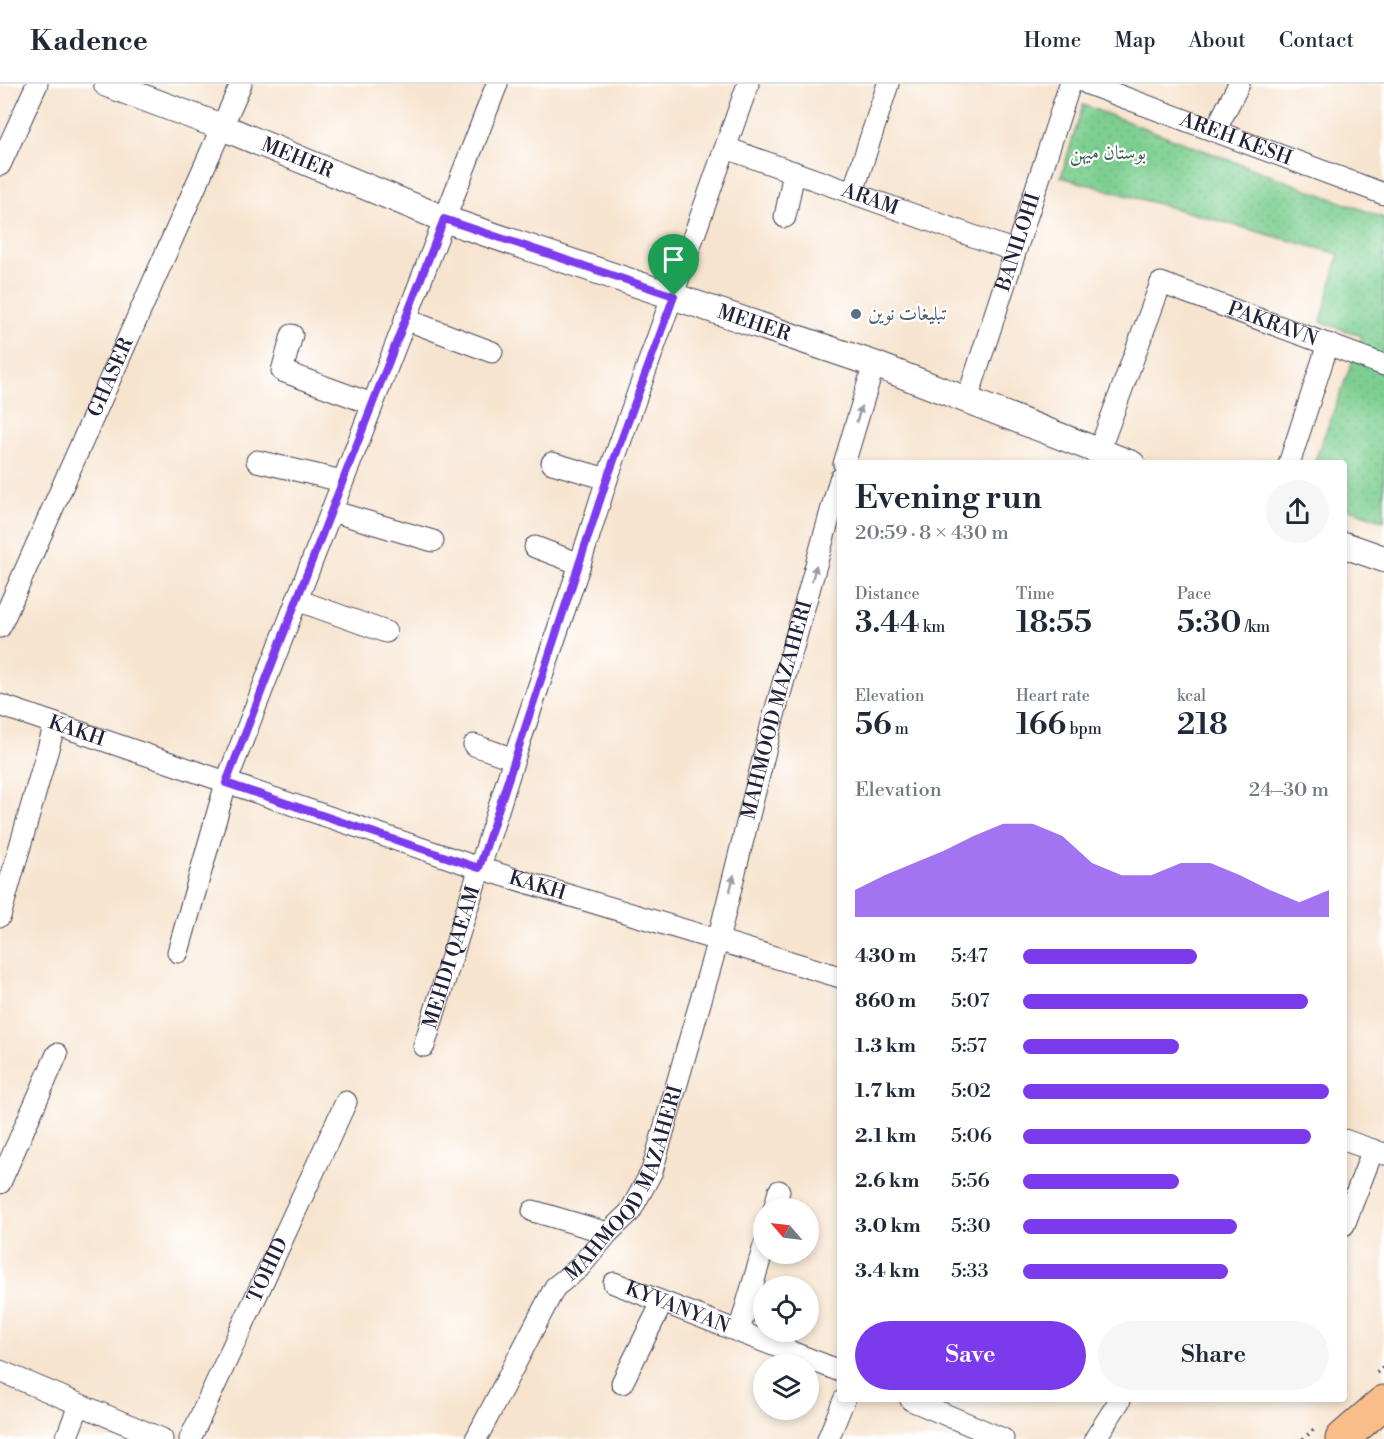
<!DOCTYPE html>
<html lang="en">
<head>
<meta charset="utf-8">
<style>
	:root { --surface:#fff; --page:#f6f6f7; --text:#1f2937; --muted:#747a83; --line:#e0e1e3; --accent:#7c3aed }
	body { margin:0; font-family:"Libre Bodoni",Amiri,serif; background:var(--page); color:var(--text); height:100vh; display:flex; flex-direction:column; font-size:22px; white-space:nowrap }
	* { box-sizing:border-box; margin:0 }
	p { font-size:20px; color:var(--muted) }
	.icon { flex:none; width:33px; height:33px; fill:none; stroke:currentColor; stroke-width:2; stroke-linecap:round; stroke-linejoin:round }
	.map { position:relative; flex:1; overflow:hidden }
	.drawer { position:absolute; left:837px; top:376px; width:510px; height:942px; display:flex; flex-direction:column; background:var(--surface); border-radius:6px; box-shadow:0 3px 9px #0003 }
	.drawer>* { flex:none }
	.needle { width:39px; rotate:298deg }
	.fabs { position:absolute; left:753px; top:1114px; display:grid; gap:12px }
	.fabs a { display:grid; place-items:center; width:66px; height:66px; border-radius:50%; background:var(--surface); box-shadow:0 3px 9px #0003; font-size:30px }
	.pin { position:absolute; display:grid; place-items:center; width:51px; height:51px; color:#fff; margin:-62px -26px; border-radius:50% 50% 50% 0; rotate:-45deg; box-shadow:0 0 6px #0007 }
	.pin .icon { rotate:45deg }
	.round { display:grid; place-items:center; flex:none; width:63px; height:63px; border-radius:32px; background:var(--page) }
	.head { display:flex; align-items:center; justify-content:space-between; height:102px; padding:0 18px }
	h1 { font-size:33px; font-weight:600; line-height:45px }
	.stats { display:grid; grid-template-columns:repeat(3,1fr); gap:9px; height:102px; padding:6px 18px }
	.stats div { display:grid; align-content:center }
	.stats b { font-size:30px; font-weight:600 }
	.stats small { font-size:16px; font-weight:400 }
	.stats p { font-size:16px }
	.chart { height:168px; padding:12px 18px }
	.chart p { display:flex; justify-content:space-between }
	.chart svg { width:100%; height:108px; margin-top:6px; fill:var(--accent); opacity:.7 }
	.primary-button { display:flex; gap:12px; margin-top:auto; padding:12px 18px }
	.primary-button a { flex:1; height:69px; border-radius:36px; background:var(--accent); color:#fff; font-size:24px; font-weight:600; line-height:69px; text-align:center }
	.primary-button a+a { background:var(--page); color:var(--text) }
	ul { padding:0 18px; list-style:none; font-size:20px }
	li { display:grid; grid-template-columns:96px 72px 1fr; align-items:center; height:45px }
	li i { height:15px; border-radius:8px; background:var(--accent) }
	header { display:flex; align-items:center; gap:36px; box-sizing:border-box; height:84px; padding:0 30px; background:var(--surface); border-bottom:2px solid var(--line) }
	header strong { font-size:28px }
	nav { display:flex; gap:33px; margin-inline-start:auto; font-size:21px }
	.map>svg:first-child { display:block }
</style>
</head>
<body>
<header>
<strong>Kadence</strong>
<nav><a>Home</a><a>Map</a><a>About</a><a>Contact</a></nav>
</header>
<div class="map">
<svg width="1384" height="1355" viewBox="0 0 1384 1355">
	<defs>
		<pattern id="park-dots" width="8" height="8" patternUnits="userSpaceOnUse" patternTransform="scale(1.5)"><rect width="8" height="8" fill="#7dcf90"/><path d="M2 2h.1M6 6h.1" fill="none" stroke="#6cb17d" stroke-width="1.8" stroke-linecap="round"/></pattern>
	</defs>
	<rect width="100%" height="100%" fill="#fff"/>
	<filter id="ink" filterUnits="userSpaceOnUse"><feTurbulence type="fractalNoise" baseFrequency=".0167" numOctaves="2"/><feDisplacementMap in="SourceGraphic" scale="12" xChannelSelector="R" yChannelSelector="G"/><feConvolveMatrix kernelMatrix="1 2 1 2 8 2 1 2 1" color-interpolation-filters="sRGB"/></filter>
	<filter id="wash" filterUnits="userSpaceOnUse"><feTurbulence type="fractalNoise" baseFrequency=".008" numOctaves="4" result="noise"/><feDisplacementMap in="SourceGraphic" scale="24" xChannelSelector="R" yChannelSelector="G"/><feGaussianBlur stdDeviation="1.35" result="paint"/><feColorMatrix in="noise" values="0 0 0 0 0 0 0 0 0 0 0 0 0 0 0 0 0 1.4 0 .05"/><feComposite in="paint" operator="in"/></filter>
	<g filter="url(#wash)">
		<rect width="100%" height="100%" fill="#f7e4cf"/>
		<path fill="url(#park-dots)" stroke="#507866" stroke-width="1.5" d="M1083,21L1384,134V437L1344,423V380L1314,379L1362,252L1321,238L1339,170L1061,93Z"/>
	</g>
	<g filter="url(#ink)">
		<g fill="none" stroke-linecap="round" stroke-linejoin="round">
			<defs>
				<g id="minor">
					<path id="s1" d="M1088,0L1384,110"/>
					<path d="M1215,47L1239,0"/>
					<path id="s2" d="M726,64L1015,167"/>
					<path d="M0,81L37,0"/>
					<path d="M853,108L888,0"/>
					<path d="M785,133L794,88"/>
					<path d="M405,235L492,268"/>
					<path d="M292,251L282,287L372,320"/>
					<path id="s3" d="M967,316L1070,0"/>
					<path id="s4" d="M1099,367L1161,199L1384,281"/>
					<path d="M257,377L342,397"/>
					<path d="M552,379L607,395"/>
					<path d="M844,380L874,280"/>
					<path d="M1289,380L1328,260"/>
					<path d="M331,427L433,457"/>
					<path d="M535,463L580,480"/>
					<path d="M297,516L386,548"/>
					<path id="s5" d="M0,543L241,0"/>
					<path id="s6" d="M0,621L479,784L840,893"/>
					<path d="M474,661L514,675"/>
					<path d="M0,832L55,640"/>
					<path d="M178,868L226,699L497,0"/>
					<path id="s7" d="M424,962L514,675L580,480L607,395L748,0"/>
					<path d="M1344,1056L1384,1070"/>
					<path d="M0,1099L57,970"/>
					<path d="M774,1125L779,1107"/>
					<path d="M533,1127L608,1149"/>
					<path d="M1344,1141L1373,1066"/>
					<path id="s8" d="M614,1199L840,1287"/>
					<path d="M739,1247L764,1162"/>
					<path d="M0,1287L162,1355"/>
					<path d="M622,1299L662,1219"/>
					<path d="M911,1316L1003,1355"/>
					<path d="M66,1355L79,1321"/>
					<path id="s9" d="M190,1355L346,1018"/>
					<path id="s10" d="M476,1355L555,1203L579,1184L608,1149L630,1128L652,1087L718,856L773,635L840,395"/>
					<path d="M828,1355L844,1316"/>
					<path d="M1095,1355L1120,1316"/>
				</g>
				<g id="tertiary">
					<path id="s11" d="M107,0L222,43L444,135L874,280L1132,380"/>
					<path d="M1344,461L1384,475"/>
				</g>
				<path id="primary" d="M1342,1355L1384,1318"/>
			</defs>
			<use href="#minor" stroke="#423f51" stroke-width="23"/>
			<use href="#tertiary" stroke="#423f51" stroke-width="28"/>
			<use href="#primary" stroke="#423f51" stroke-width="35"/>
			<path stroke="#423f51" stroke-width="4" stroke-dasharray="1.5 4.5" stroke-linecap="butt" d="M1377,1289L1384,1282
				M1303,1355L1313,1346"/>
			<use href="#minor" stroke="#fff" stroke-width="21"/>
			<use href="#tertiary" stroke="#fff" stroke-width="26"/>
			<use href="#primary" stroke="#f8bd89" stroke-width="33"/>
		</g>
		<defs><path id="oneway-solid" d="M-6-.8H1V-3.2L6.5 0L1 3.2V.8H-6Z" transform="scale(1.5)"/></defs>
		<g fill="#9c9ca7">
			<use href="#oneway-solid" transform="translate(859 330) rotate(-74)"/>
			<use href="#oneway-solid" transform="translate(814 489) rotate(-74)"/>
			<use href="#oneway-solid" transform="translate(732 799) rotate(-76)"/>
		</g>
	</g>
	<g fill="none" stroke-linecap="round" stroke-linejoin="round" filter="url(#ink)">
		<defs>
			<path id="route" d="M444,135L674,212L607,395L479,784L226,699Z"/>
		</defs>
		<use href="#route" stroke="#fff" stroke-width="12"/>
		<use href="#route" stroke="#7c3aed" stroke-width="8"/>
	</g>
	<circle fill="#5c6f8a" stroke="#fff" stroke-width="2" cx="856" cy="230" r="6"/>
	<g text-anchor="middle" dominant-baseline="central" stroke-width="4.5" stroke-linejoin="round" paint-order="stroke">
		<g font-size="20" fill="#22223b" stroke="#fff">
			<text stroke="none"><textPath href="#s1" startOffset="158">AREH KESH</textPath></text>
			<text stroke="none"><textPath href="#s11" startOffset="204">MEHER</textPath></text>
			<text stroke="none"><textPath href="#s2" startOffset="153">ARAM</textPath></text>
			<text stroke="none"><textPath href="#s3" startOffset="166">BANILOHI</textPath></text>
			<text stroke="none"><textPath href="#s11" startOffset="690">MEHER</textPath></text>
			<text stroke="none"><textPath href="#s4" startOffset="298">PAKRAVN</textPath></text>
			<text stroke="none"><textPath href="#s5" startOffset="273">GHASER</textPath></text>
			<text stroke="none"><textPath href="#s10" startOffset="802">MAHMOOD MAZAHERI</textPath></text>
			<text stroke="none"><textPath href="#s6" startOffset="81">KAKH</textPath></text>
			<text stroke="none"><textPath href="#s6" startOffset="567">KAKH</textPath></text>
			<text stroke="none"><textPath href="#s7" startOffset="93">MEHDI QAEAM</textPath></text>
			<text stroke="none"><textPath href="#s10" startOffset="300">MAHMOOD MAZAHERI</textPath></text>
			<text stroke="none"><textPath href="#s9" startOffset="186">TOHID</textPath></text>
			<text stroke="none"><textPath href="#s8" startOffset="68">KYVANYAN</textPath></text>
		</g>
		<g font-size="20" fill="#425f59" stroke="#fff">
			<text x="1108" y="69">بوستان میهن</text>
		</g>
		<g font-size="20" fill="#4e5e75" stroke="#fff" text-anchor="start">
			<text x="868" y="230">تبلیغات نوین</text>
		</g>
	</g>
</svg>
<div class="fabs">
<a><svg class="needle" viewBox="-14 -14 28 28"><path d="M0-13l5 13h-10z" fill="#e53935"/><path d="M0 13l5-13h-10z" fill="#747a83"/></svg></a>
<a><svg class="icon" aria-label="locate" viewBox="0 0 24 24"><circle cx="12" cy="12" r="6"/><path d="M12 2v4M12 18v4M2 12h4M18 12h4"/></svg></a>
<a><svg class="icon" aria-label="layers" viewBox="0 0 24 24"><path d="M12 4l9 5-9 5-9-5zM3 14l9 5 9-5"/></svg></a>
</div>
<div class="pin" style="left:674px;top:212px;background:#1e9e55"><svg class="icon" aria-label="arrive" viewBox="0 0 24 24"><path d="M6 21V4h12l-3 4 3 4H6"/></svg></div>
<section class="drawer">
<div class="head"><div><h1>Evening run</h1><p>20:59 · 8 × 430 m</p></div><a class="round"><svg class="icon" aria-label="share" viewBox="0 0 24 24"><path d="M12 15V3M7 8l5-5 5 5M5 13v7h14v-7"/></svg></a></div>
<div class="stats">
<div><p>Distance</p><b>3.44<small> km</small></b></div>
<div><p>Time</p><b>18:55</b></div>
<div><p>Pace</p><b>5:30<small> /km</small></b></div>
</div>
<div class="stats">
<div><p>Elevation</p><b>56<small> m</small></b></div>
<div><p>Heart rate</p><b>166<small> bpm</small></b></div>
<div><p>kcal</p><b>218</b></div>
</div>
<div class="chart"><p><span>Elevation</span>24–30 m</p>
<svg viewBox="0 0 160 44" preserveAspectRatio="none"><path d="M0 44V33L10 27L20 22L30 17L40 11L50 6L60 6L70 11L80 22L90 27L100 27L110 22L120 22L130 27L140 33L150 38L160 33V44z"/></svg>
</div>
<ul>
<li><b>430 m</b>5:47<i style="width:57%"></i></li>
<li><b>860 m</b>5:07<i style="width:93%"></i></li>
<li><b>1.3 km</b>5:57<i style="width:51%"></i></li>
<li><b>1.7 km</b>5:02<i style="width:100%"></i></li>
<li><b>2.1 km</b>5:06<i style="width:94%"></i></li>
<li><b>2.6 km</b>5:56<i style="width:51%"></i></li>
<li><b>3.0 km</b>5:30<i style="width:70%"></i></li>
<li><b>3.4 km</b>5:33<i style="width:67%"></i></li>
</ul>
<div class="primary-button"><a>Save</a><a>Share</a></div>
</section>
</div>
</body>
</html>
